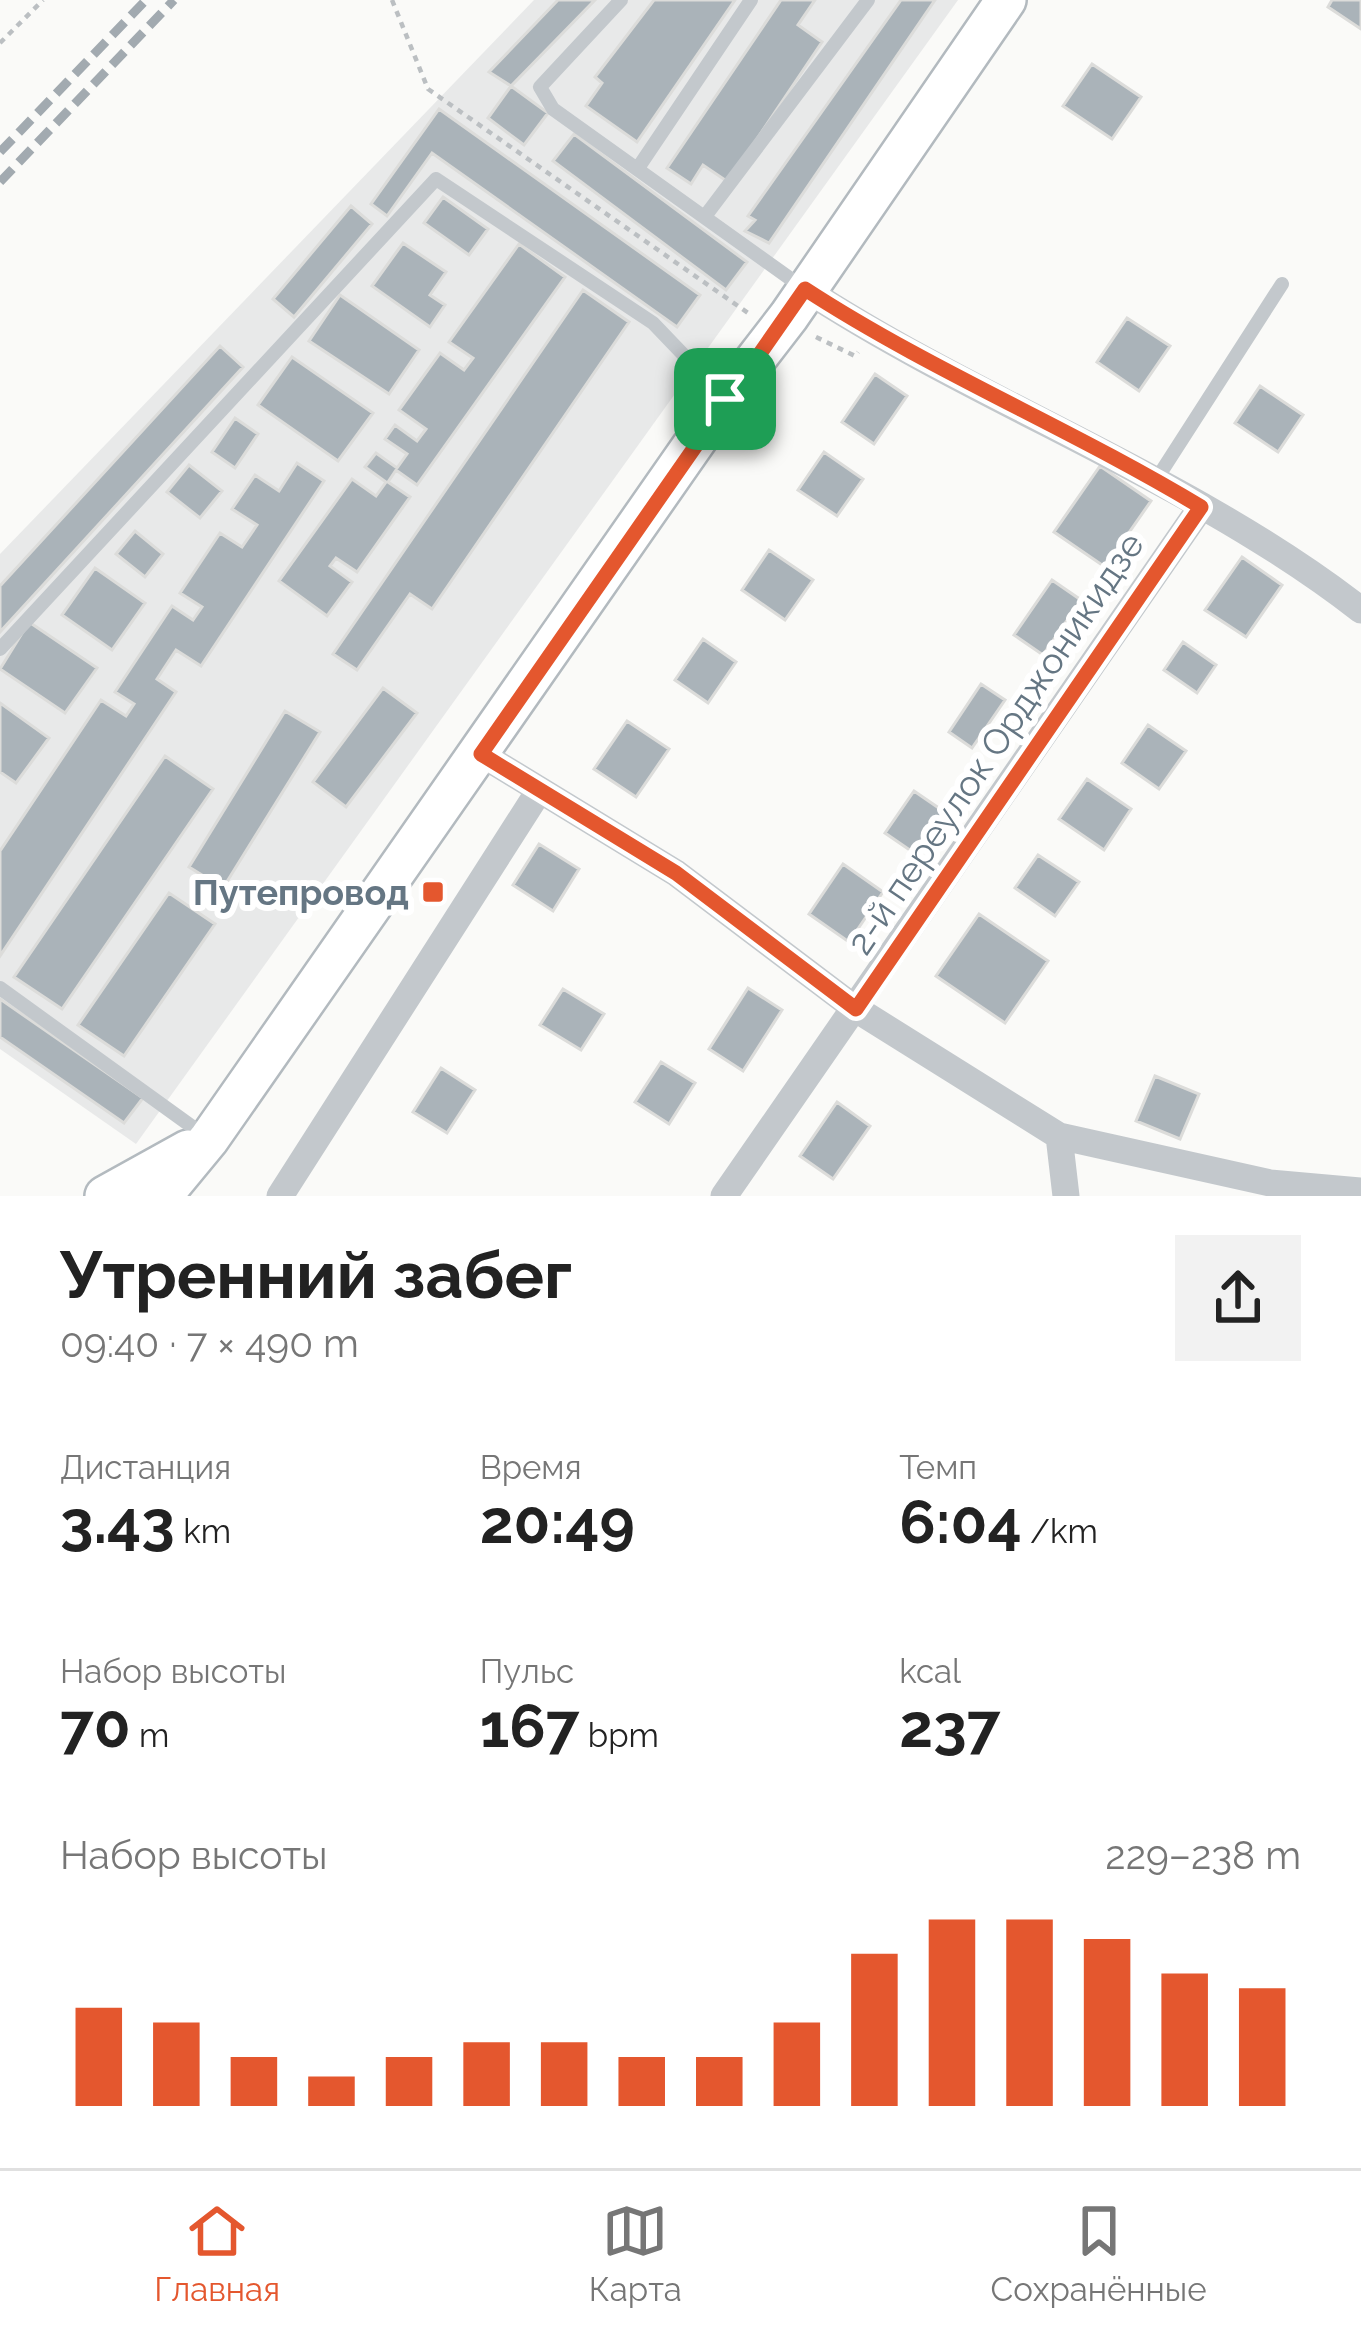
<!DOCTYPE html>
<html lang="ru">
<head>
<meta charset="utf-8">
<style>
	:root { --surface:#fff; --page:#f2f2f2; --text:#222; --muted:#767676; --line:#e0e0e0; --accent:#e4572e }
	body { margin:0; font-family:Raleway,sans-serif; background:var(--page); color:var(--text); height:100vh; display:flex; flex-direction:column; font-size:45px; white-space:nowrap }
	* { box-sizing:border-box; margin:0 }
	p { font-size:39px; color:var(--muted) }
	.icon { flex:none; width:66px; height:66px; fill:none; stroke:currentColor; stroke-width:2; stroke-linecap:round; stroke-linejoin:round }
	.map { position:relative; height:1196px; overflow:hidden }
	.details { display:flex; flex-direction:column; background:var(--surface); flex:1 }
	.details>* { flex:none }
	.pin { position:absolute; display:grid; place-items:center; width:102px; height:102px; color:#fff; margin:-51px; border-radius:24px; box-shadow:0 6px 18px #0006 }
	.round { display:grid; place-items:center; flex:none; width:126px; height:126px; border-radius:0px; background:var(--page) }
	.overview { display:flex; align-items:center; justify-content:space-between; height:204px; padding:0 60px }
	h1 { font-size:66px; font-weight:700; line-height:90px }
	.metrics { display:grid; grid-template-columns:repeat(3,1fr); gap:18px; height:204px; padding:12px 60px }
	.metrics div { display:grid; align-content:center }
	.metrics b { font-size:60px; font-weight:700 }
	.metrics small { font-size:33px; font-weight:400 }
	.metrics p { font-size:33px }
	.chart { height:336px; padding:24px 60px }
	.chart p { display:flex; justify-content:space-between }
	.chart svg { width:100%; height:216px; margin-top:12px; stroke:var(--accent); stroke-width:6 }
	.dock { display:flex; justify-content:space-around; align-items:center; height:168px; border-top:3px solid var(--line); background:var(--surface); font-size:33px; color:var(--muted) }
	.dock a { display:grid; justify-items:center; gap:6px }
	.dock .active { color:var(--accent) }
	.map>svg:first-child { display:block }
</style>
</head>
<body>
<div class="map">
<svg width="1361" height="1196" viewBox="0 0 1361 1196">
	<rect width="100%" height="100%" fill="#fafaf8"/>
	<path fill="#e8e9e9" d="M534,0H958L136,1144L0,1049V554Z"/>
	<path fill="#aab3b9" stroke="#dcdcda" stroke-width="3" d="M558,0H595L511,86L489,72Z
		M654,0H735L637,142L586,106L602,83L595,77Z
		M781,0H815L798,25L822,42L728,182L703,165L691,184L667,168Z
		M901,0H935L769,243L745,231L755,220L748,216Z
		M1332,0H1361V29L1328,7Z
		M1092,64L1141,97L1112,139L1063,106Z
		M511,86L548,113L524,145L488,118Z
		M439,109L700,295L677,327L432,153L387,216L371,204Z
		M574,134L747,262L726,290L553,161Z
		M443,197L488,229L469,255L424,223Z
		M351,206L372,224L294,317L273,299Z
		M403,243L446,272L430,295L445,305L430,327L372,286Z
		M519,244L565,277L417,485L396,470L388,482L410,497L357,572L336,558L330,566L352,582L327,616L279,581L352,479L376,496L386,482L365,467L376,453L397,468L407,454L385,439L395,425L417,441L426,429L399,410L440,353L464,370L473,358L449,342Z
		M583,290L629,322L432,609L410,594L357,670L333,654Z
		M340,295L419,350L389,394L309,341Z
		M1127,318L1170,346L1139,391L1097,362Z
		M220,346L243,367L0,632V586Z
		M292,357L373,413L338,461L258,405Z
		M875,374L907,396L874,444L842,422Z
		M1260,386L1303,415L1278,452L1235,423Z
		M235,418L258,434L235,468L212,452Z
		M824,452L863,479L837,516L798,490Z
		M297,463L324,481L201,666L176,650L157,679L176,692L0,956V851L101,700L126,716L134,704L115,692L172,606L193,620L202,607L180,593L220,533L242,547L257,525L232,509L255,475L279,491Z
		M189,465L222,491L200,518L167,492Z
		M1100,466L1151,501L1105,567L1054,532Z
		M135,531L163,554L145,577L116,554Z
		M769,550L813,580L785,620L742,590Z
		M1242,557L1282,585L1246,637L1205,610Z
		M95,568L145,603L112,650L62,615Z
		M1052,580L1081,600L1043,655L1014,635Z
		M29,622L97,668L65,713L0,669Z
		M703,639L736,662L708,703L675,680Z
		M1183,642L1216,665L1197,693L1164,670Z
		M981,684L1005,700L972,748L949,732Z
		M383,688L417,713L346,807L313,782Z
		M0,703L49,738L16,783L0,772Z
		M285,711L320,732L223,888L189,867Z
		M627,721L669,749L636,797L594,769Z
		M1148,725L1186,751L1159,789L1122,763Z
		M165,756L213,789L62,1009L14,977Z
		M1087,779L1131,809L1104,850L1059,819Z
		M914,791L946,813L917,855L885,833Z
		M539,844L579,869L553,911L513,885Z
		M1038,855L1079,882L1055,916L1015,888Z
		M843,864L883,892L849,942L809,914Z
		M169,893L215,924L124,1056L78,1025Z
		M979,914L1048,961L1005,1023L936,976Z
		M748,988L782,1010L743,1071L709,1049Z
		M563,989L604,1014L581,1050L540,1025Z
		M0,999L143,1098L124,1123L0,1037Z
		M661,1062L695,1083L669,1124L635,1102Z
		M441,1068L475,1090L447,1133L413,1112Z
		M1155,1076L1199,1094L1180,1139L1136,1121Z
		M837,1102L870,1126L833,1179L800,1156Z"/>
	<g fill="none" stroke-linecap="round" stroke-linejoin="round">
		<defs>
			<path id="secondary" d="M105,1196L188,1150
				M162,1196L209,1139L725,399L789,316L1006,0"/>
		</defs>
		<use href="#secondary" stroke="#b3babf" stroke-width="44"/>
		<path stroke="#bbbfc2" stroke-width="4.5" stroke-dasharray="6 6" stroke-linecap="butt" d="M392,0L428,89L748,313
			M0,43L43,0
			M816,337L855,356L858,352"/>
		<path stroke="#c3c8cc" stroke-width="14" d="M621,0L540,87L553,109L802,287
			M638,168L751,0
			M706,215L868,0
			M1156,480L1282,284
			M0,649L436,179L653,323L722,395
			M0,988L205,1136"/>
		<path stroke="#c3c8cc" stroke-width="27" d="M805,289C984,406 1191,478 1361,610
			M481,754L676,873L856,1009L1059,1136L1270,1183L1361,1191
			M1059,1136L1066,1196
			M280,1196L539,791
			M724,1196L1201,507"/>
		<use href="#secondary" stroke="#fff" stroke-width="39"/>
		<path stroke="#a2aab0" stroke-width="9" stroke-dasharray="18 9" stroke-linecap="butt" d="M0,152L146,0
			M0,182L174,0"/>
	</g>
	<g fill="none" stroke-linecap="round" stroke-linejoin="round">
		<defs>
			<path id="route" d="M805,289C931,371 1072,429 1201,507L856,1009L676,873L481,754Z"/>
		</defs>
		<use href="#route" stroke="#fff" stroke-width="24"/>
		<use href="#route" stroke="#e4572e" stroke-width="15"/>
	</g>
	<rect fill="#e4572e" stroke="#fff" stroke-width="4.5" x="421" y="880" width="24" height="24" rx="6"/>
	<g text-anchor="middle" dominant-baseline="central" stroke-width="12" stroke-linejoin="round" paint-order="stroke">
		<g font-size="36" fill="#657683" stroke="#fff">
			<text transform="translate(995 743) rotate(-56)">2-й переулок Орджоникидзе</text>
		</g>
		<g font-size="36" font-weight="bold" fill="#657683" stroke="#fff" text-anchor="end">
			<text x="409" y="892">Путепровод</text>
		</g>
	</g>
</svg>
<div class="pin" style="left:725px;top:399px;background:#1e9e55"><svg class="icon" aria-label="arrive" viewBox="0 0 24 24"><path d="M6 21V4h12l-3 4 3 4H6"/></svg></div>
</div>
<section class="details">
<div class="overview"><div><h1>Утренний забег</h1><p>09:40 · 7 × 490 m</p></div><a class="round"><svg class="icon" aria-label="share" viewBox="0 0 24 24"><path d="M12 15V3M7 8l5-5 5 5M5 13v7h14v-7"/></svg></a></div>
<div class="metrics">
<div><p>Дистанция</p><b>3.43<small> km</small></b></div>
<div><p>Время</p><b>20:49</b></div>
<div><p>Темп</p><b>6:04<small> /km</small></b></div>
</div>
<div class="metrics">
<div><p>Набор высоты</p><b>70<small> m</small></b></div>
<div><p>Пульс</p><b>167<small> bpm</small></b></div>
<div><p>kcal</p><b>237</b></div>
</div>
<div class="chart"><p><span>Набор высоты</span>229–238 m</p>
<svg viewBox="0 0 160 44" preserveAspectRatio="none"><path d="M5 44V24M15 44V27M25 44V34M35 44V38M45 44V34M55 44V31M65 44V31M75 44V34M85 44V34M95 44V27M105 44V13M115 44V6M125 44V6M135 44V10M145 44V17M155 44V20"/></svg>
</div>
</section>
<nav class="dock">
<a class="active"><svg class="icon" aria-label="home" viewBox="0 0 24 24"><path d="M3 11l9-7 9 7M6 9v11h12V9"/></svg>Главная</a>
<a><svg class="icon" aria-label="map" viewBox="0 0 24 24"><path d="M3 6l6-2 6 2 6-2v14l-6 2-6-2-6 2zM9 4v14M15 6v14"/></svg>Карта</a>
<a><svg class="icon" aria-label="saved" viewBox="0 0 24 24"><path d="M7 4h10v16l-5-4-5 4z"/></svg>Сохранённые</a>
</nav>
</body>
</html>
